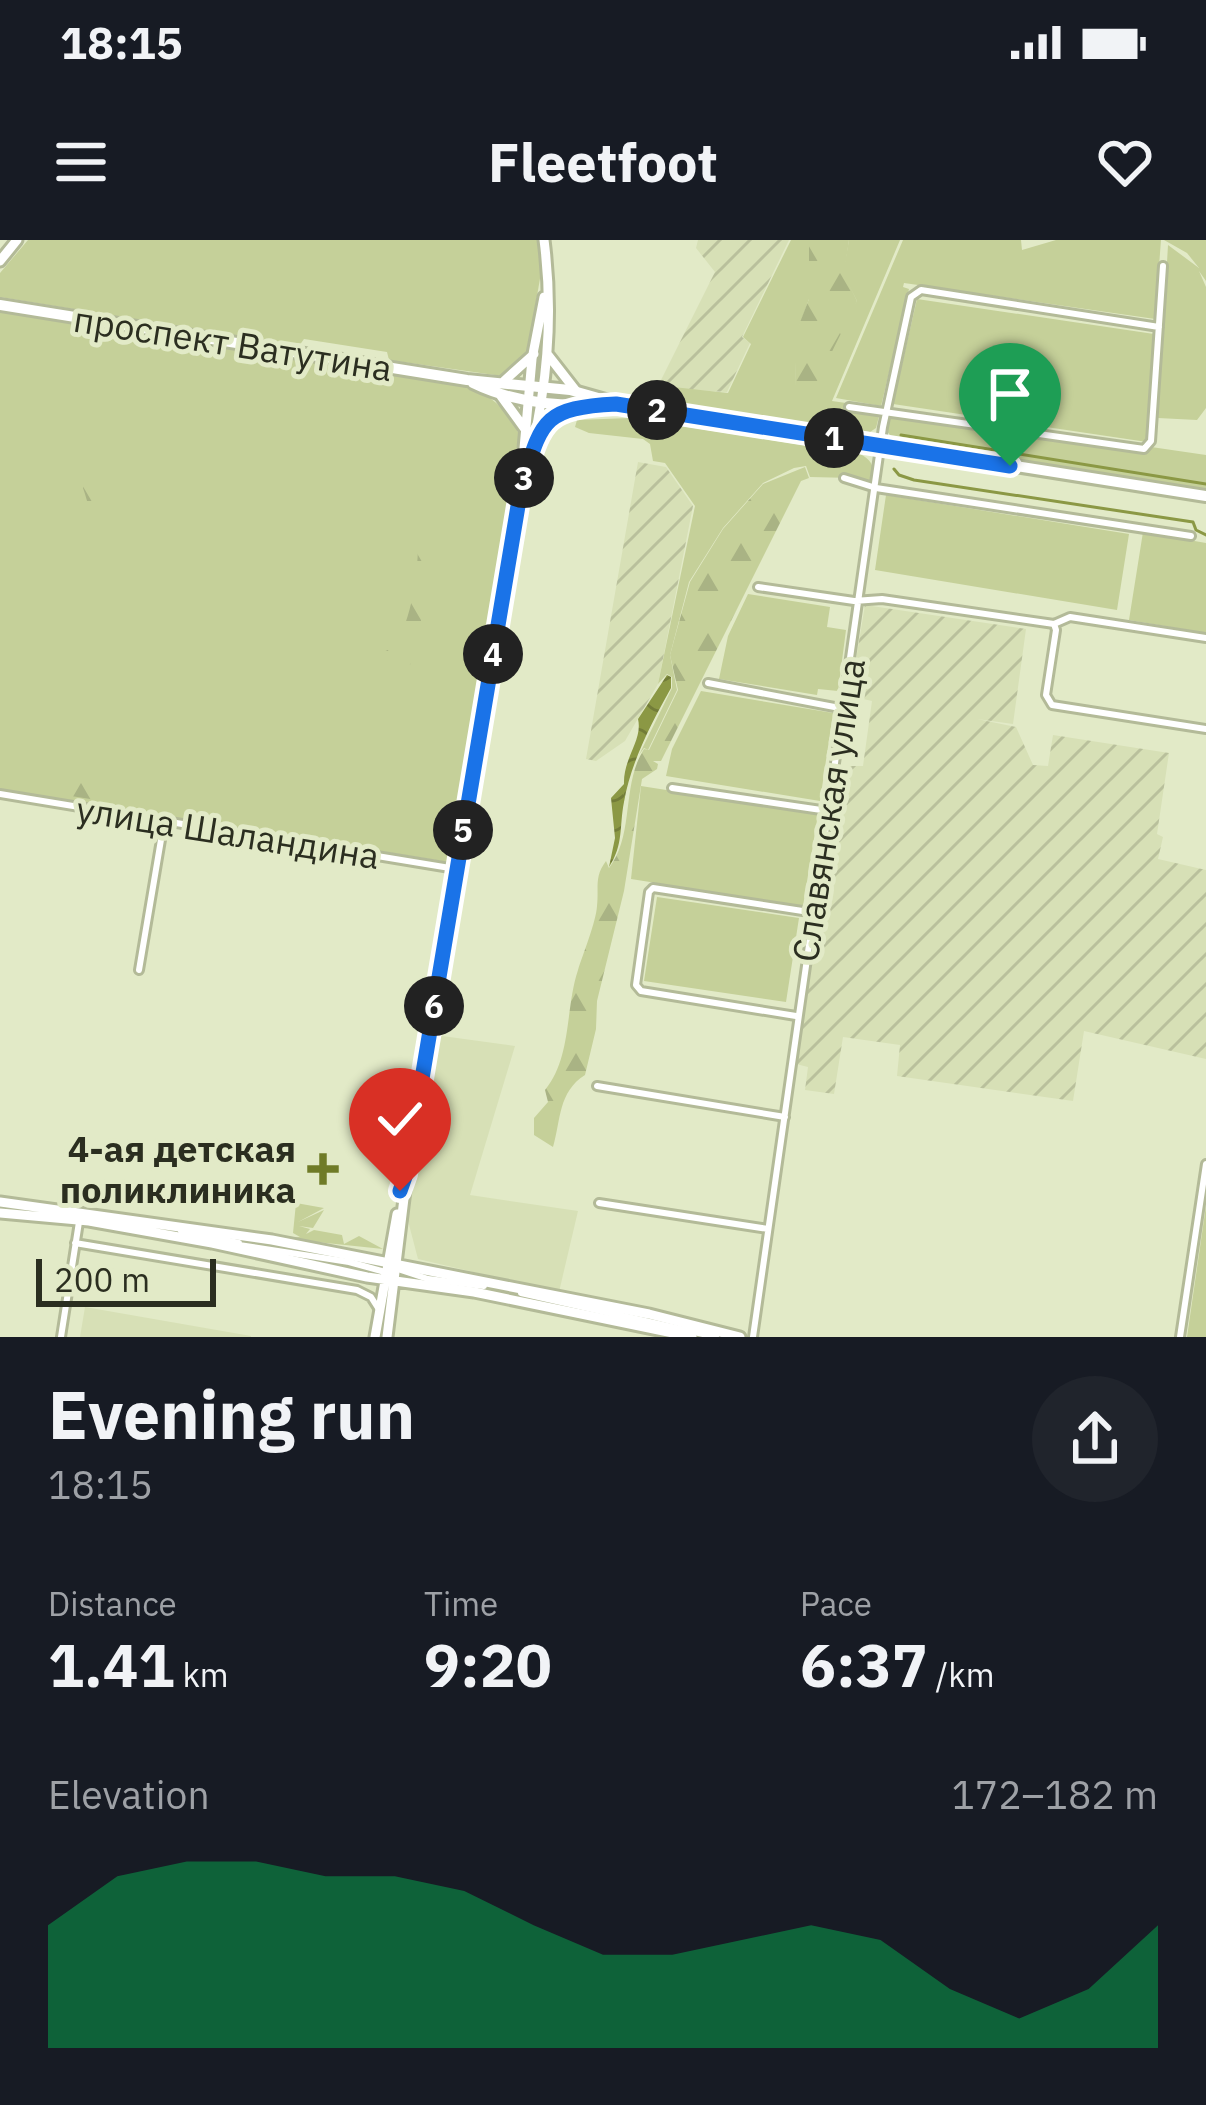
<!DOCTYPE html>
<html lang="en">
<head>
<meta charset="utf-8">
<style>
	:root { --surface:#171b24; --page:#20242c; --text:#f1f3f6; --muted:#9ea1a6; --accent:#0b8043 }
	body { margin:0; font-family:"IBM Plex Sans",sans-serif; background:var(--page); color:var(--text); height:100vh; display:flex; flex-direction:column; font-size:45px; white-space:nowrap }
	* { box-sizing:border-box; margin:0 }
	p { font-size:39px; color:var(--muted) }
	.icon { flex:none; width:66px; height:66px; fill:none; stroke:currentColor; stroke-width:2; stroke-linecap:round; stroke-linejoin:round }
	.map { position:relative; height:1097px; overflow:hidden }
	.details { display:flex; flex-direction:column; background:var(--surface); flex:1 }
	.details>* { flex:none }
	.scale { position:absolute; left:36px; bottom:30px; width:180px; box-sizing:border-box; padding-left:12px; border:6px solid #2b2e20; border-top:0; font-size:33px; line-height:42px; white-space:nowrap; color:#2b2e20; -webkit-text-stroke:9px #e2eac7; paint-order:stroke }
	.pin { position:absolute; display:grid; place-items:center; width:102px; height:102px; color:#fff; margin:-123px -51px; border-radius:50% 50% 50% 0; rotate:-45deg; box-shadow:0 0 12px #0007 }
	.pin .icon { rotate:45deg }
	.km { position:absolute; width:60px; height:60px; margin:-30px; border-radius:50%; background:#222; color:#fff; font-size:33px; line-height:60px; text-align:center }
	.round { display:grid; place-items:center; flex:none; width:126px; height:126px; border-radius:63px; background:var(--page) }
	.summary { display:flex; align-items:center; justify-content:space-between; height:204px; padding:0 48px }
	h1 { font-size:66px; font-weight:800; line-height:90px }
	.stats { display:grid; grid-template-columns:repeat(3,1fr); gap:18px; height:204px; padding:12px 48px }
	.stats div { display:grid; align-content:center }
	.stats b { font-size:60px; font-weight:800 }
	.stats small { font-size:33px; font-weight:400 }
	.stats p { font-size:33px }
	.chart { height:336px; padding:24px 48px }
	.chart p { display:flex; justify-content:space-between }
	.chart svg { width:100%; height:216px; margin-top:12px; fill:var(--accent); opacity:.7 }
	.status { display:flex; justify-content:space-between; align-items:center; height:84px; padding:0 60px; background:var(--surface); direction:ltr }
	.status svg { height:33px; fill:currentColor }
	header { display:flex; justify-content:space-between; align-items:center; height:156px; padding:0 48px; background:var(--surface); font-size:54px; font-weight:800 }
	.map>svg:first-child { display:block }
</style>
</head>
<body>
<div class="status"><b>18:15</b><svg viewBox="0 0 49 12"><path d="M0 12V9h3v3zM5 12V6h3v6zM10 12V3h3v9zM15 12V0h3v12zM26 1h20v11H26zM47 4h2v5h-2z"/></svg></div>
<header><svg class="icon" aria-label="menu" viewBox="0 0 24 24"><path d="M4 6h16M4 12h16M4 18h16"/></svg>Fleetfoot<svg class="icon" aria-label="heart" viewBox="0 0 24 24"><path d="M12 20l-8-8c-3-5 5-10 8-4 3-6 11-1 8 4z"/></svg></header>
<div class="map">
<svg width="1206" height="1097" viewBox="0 0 1206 1097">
	<defs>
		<pattern id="industrial-furrows" width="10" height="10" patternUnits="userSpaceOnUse" patternTransform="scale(3)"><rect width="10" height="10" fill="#d7e0b6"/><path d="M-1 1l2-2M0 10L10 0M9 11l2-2" fill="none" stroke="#b9c09c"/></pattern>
		<pattern id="forest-firs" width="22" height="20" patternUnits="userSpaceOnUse" patternTransform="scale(3)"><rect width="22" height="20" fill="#c5d099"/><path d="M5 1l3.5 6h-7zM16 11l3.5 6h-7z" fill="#a9b384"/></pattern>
		<pattern id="water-waves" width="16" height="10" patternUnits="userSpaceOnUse" patternTransform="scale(3)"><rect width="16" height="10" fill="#8b9844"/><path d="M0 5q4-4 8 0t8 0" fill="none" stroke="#727c38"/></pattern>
	</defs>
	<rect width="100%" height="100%" fill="#e2eac7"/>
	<path fill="#d7e0b6" d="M435,795L515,806L470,955L578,971L559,1052L418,1019L407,977Z
		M85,1067L251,1096V1097H80Z"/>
	<path fill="url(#industrial-furrows)" d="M698,0H789L742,97L750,103L727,152L657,148L715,32L696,8Z
		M638,222L666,227L693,266L658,444L625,501L596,521L586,519Z
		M865,365L1026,389L1013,484L977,479L1016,487L1033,525L1048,526L1053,495L1169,513L1157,594L1163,597L1158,619L1206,630V819L1084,791L1073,861L897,836L900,805L843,797L834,854L805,850L808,827L796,824L830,603L850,526H863L872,461L850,456Z"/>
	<path fill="#c5d099" d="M28,0H538L542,27L527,114L502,136L389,120L387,112L304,99L299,106L0,57V33Z
		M791,0H809V59L795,98L796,146L857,61L843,34L849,0H900L832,161L881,168L876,188L870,192L651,159L650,153L664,146L728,153L751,104L743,97Z
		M903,0H1021L1022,10L1056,0H1161L1155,79L904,43L903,47L909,49L881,166L836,158Z
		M1164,0H1206V41L1199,31L1206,47V168L1197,180L1158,178L1168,5L1199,28L1187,13Z
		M917,59L1154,94L1147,202L893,164Z
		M0,72L467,146C490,155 514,173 520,199L448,622L0,550Z
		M891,169L1206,215V249L893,199L886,190Z
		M630,178L860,214C874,221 875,230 873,245L853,238L810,237L806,226L794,228L763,243L723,288L689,342L670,415L677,450L648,510L644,508L639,515L672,448V437L667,434L658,444L695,266L665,223L653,221L650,204L643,199L589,193L575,187L577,180Z
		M886,255L1129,294L1117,370L875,330Z
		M1143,292L1206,303V393L1129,380Z
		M748,354L830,367L827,387L846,390L838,451L818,449L817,455L719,439L728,396Z
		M701,451L833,473L820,561L666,536L672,509Z
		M641,546L818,574L803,666L631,639Z
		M657,657L799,678L786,762L644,741Z
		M296,963L324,968L298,982L324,970L313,988L299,986L310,989L306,994L314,990L342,995L344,1004L359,996L383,1009L279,998L300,997L293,993Z
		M1206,966V1097H1187Z"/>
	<path fill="url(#forest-firs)" d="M809,0H849L844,34L857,61L811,154L796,146L794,98L809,59Z
		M805,227L809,238L801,241L661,521H653L658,524L657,529L642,539L624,651L597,761L596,789L585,835C558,852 561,880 553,907L534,895V878L548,862L545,850C572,817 565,769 578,730C583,714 596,682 597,666C599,647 594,637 606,621L609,628C635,594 621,545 644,509L649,510L678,450L670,415L690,342L723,289L763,244Z
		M89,234L112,238L106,281L95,279C90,274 86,256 83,248Z
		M417,288L435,292L420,387L410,425H368L319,418L327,408C340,413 381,417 391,408C413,388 421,315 417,288Z
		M93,505L90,539L105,543L103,561L71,556L78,517Z"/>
	<path fill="url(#water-waves)" d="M667,435L671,437V448C651,484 631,522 624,562C619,587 624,604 609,627L615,598L611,558L624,544C623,518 643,500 638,479Z"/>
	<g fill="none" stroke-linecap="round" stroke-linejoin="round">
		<path stroke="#8b9844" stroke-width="3" d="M901,195L1206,244
			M894,229L899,235L914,240L1193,282L1196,290L1206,295"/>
		<defs>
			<path id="street" d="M849,167L1144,209L1151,201L1163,26
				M844,238L876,248L1191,296
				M758,347L854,361L882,359L1054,384L1070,377L1206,398
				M1054,384L1056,390L1046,455L1052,465L1206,489
				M708,443L845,469
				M672,548L828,571
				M0,554L456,629
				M139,730L164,582
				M796,776L641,751L636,745L649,652L653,648L809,672
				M597,846L785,877
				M599,963L768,989
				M181,991L239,1003
				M75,1003L357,1050L371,1057L378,1068
				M239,1005L349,1022L385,1032
				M392,1027L428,1039L484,1046
				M521,1053L716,1097
				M61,1097L79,982
				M753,1097L883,187L911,57L921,50L1159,87
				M1180,1097L1206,924"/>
			<path id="secondary" d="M0,21L17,0
				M548,115L576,151
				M504,141L534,114
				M501,156L525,189
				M538,190L573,165
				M522,231L532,119L544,57
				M0,962L272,1000L649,1074L740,1097
				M0,973L89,981L212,1003L367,1037L474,1052L692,1097
				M375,1097L397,974
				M387,1097L407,934L521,248C546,166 555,85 544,0"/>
			<path id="primary" d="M0,65L467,140L570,150L616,163L1206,256
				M473,143C514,163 561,167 606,164"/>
		</defs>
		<use href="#street" stroke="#b3ba98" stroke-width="12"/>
		<use href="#secondary" stroke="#b3ba98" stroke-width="15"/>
		<use href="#primary" stroke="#b3ba98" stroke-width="16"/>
		<use href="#street" stroke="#fff" stroke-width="6"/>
		<use href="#secondary" stroke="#fff" stroke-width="9"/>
		<use href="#primary" stroke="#fff" stroke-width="10"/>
	</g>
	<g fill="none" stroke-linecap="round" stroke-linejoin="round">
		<defs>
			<path id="route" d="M400,951L406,934L521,248C542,181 541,168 616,164L1010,226"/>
		</defs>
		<use href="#route" stroke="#fff" stroke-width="24"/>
		<use href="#route" stroke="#1a73e8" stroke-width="15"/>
	</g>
	<path fill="#6f7b27" stroke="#e2eac7" stroke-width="4.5" d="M317 911h12v12h12v12h-12v12h-12v-12h-12v-12h12z"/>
	<g text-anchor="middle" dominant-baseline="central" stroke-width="10" stroke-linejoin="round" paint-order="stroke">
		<g font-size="36" fill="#2b2e20" stroke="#e2eac7">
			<text transform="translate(233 103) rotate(9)">проспект Ватутина</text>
			<text transform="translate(828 570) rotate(-81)">Славянская улица</text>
			<text transform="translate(228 592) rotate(9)">улица Шаландина</text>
		</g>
		<g font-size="36" font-weight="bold" fill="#2b2e20" stroke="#e2eac7" text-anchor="end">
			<text x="296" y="908">4-ая детская<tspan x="296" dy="41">поликлиника</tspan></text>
		</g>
	</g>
</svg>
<div class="scale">200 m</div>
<div class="pin" style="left:1010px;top:226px;background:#1e9e55"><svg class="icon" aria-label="arrive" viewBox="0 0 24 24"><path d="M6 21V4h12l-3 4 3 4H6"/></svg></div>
<div class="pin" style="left:400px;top:951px;background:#d93025"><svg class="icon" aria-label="check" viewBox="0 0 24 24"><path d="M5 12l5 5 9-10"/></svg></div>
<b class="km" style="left:834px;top:198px">1</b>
<b class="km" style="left:657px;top:170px">2</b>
<b class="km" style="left:524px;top:238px">3</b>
<b class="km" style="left:493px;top:414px">4</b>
<b class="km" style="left:463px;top:590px">5</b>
<b class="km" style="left:434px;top:766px">6</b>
</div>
<section class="details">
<div class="summary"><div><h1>Evening run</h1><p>18:15</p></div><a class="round"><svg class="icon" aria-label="share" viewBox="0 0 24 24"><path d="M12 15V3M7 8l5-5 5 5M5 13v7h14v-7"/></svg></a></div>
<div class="stats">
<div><p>Distance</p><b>1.41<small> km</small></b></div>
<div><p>Time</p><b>9:20</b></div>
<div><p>Pace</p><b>6:37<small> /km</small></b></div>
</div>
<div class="chart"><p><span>Elevation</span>172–182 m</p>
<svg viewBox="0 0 160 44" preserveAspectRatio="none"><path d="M0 44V19L10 9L20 6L30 6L40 9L50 9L60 12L70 19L80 25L90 25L100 22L110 19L120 22L130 32L140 38L150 32L160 19V44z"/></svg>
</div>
</section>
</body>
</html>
